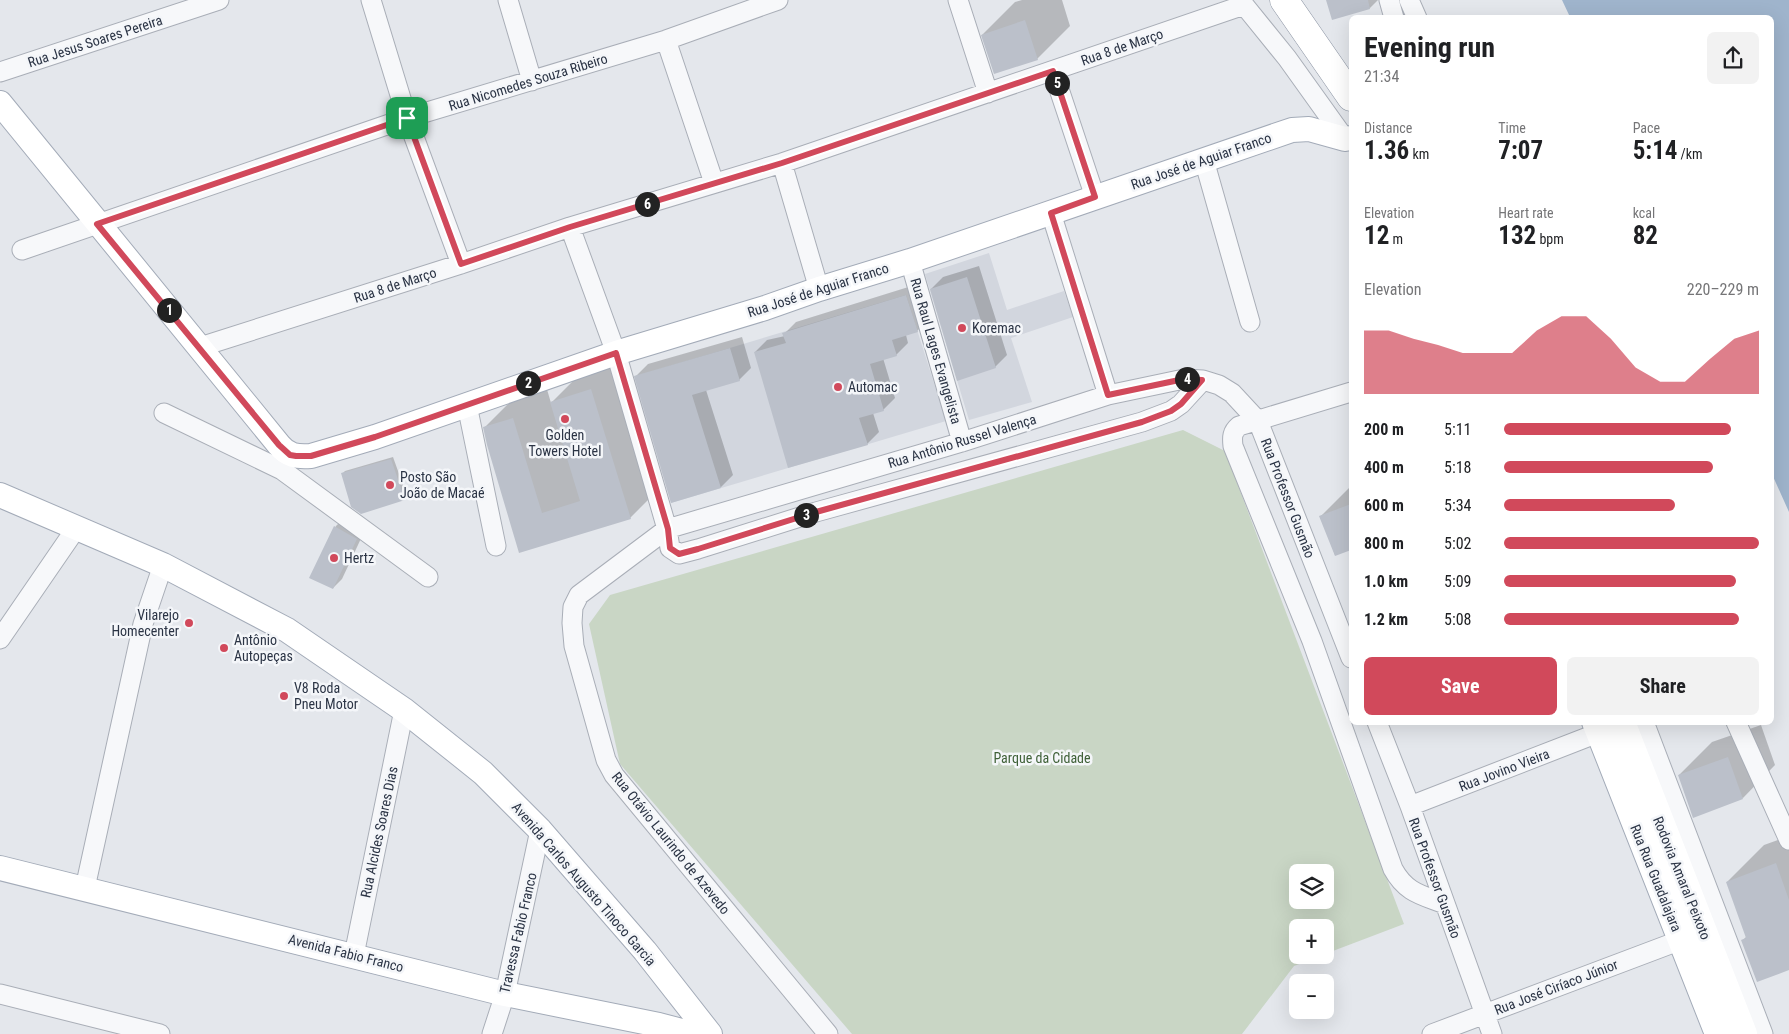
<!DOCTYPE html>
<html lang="en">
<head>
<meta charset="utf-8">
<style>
	:root { --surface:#fff; --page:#f2f2f2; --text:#202124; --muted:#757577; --accent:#d1495b }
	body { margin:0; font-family:"Roboto Condensed",sans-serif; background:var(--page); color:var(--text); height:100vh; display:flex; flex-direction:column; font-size:19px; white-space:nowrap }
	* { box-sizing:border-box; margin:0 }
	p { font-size:16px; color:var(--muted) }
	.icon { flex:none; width:28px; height:28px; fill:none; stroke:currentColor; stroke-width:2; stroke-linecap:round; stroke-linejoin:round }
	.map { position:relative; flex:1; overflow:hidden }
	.panel { position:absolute; left:1349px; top:15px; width:425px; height:710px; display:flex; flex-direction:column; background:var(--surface); border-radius:8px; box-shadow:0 5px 20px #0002 }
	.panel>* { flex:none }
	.fabs { position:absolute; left:1289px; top:864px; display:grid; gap:10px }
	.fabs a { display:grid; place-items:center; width:45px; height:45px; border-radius:8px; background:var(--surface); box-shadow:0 5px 20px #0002; font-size:25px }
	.pin { position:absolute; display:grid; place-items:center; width:42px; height:42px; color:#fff; margin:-21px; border-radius:10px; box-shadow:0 2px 8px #0006 }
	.km { position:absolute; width:25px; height:25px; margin:-12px; border-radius:50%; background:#222; color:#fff; font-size:14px; line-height:25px; text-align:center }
	.round { display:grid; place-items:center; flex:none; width:52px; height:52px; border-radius:8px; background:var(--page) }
	.headline { display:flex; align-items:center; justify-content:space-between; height:85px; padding:0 15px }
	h1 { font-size:28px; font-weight:700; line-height:38px }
	.stats { display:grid; grid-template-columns:repeat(3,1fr); gap:8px; height:85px; padding:5px 15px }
	.stats div { display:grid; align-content:center }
	.stats b { font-size:25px; font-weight:700 }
	.stats small { font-size:14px; font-weight:400 }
	.stats p { font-size:14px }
	.chart { height:140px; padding:10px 15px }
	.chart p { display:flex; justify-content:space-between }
	.chart svg { width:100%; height:90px; margin-top:5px; fill:var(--accent); opacity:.7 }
	.cta { display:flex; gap:10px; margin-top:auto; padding:10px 15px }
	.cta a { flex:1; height:58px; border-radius:8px; background:var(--accent); color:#fff; font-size:20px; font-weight:700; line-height:58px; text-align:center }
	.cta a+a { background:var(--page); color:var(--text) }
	ul { padding:0 15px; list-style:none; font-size:16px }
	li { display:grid; grid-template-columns:80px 60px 1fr; align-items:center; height:38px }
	li i { height:12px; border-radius:6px; background:var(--accent) }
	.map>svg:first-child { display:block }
</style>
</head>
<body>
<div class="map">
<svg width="1789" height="1034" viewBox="0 0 1789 1034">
	<rect width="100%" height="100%" fill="#e4e7ec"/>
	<path fill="#d2d6de" d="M989,253L1007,310L1064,291L1073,317L1011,338L1032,402L969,420L925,274Z
		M906,295L946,421L671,503L633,377Z"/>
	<path fill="#c9d6c5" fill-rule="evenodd" d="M1183,430L1225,451L1404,924L1325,954V928H1298V955H1323L1294,966L1242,1034H852L620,764L589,624L610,595ZM1298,872H1325V900H1298Z"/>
	<path fill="#9fb4cc" d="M1562,0H1789V512L1771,472V18L1570,17Z"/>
	<path fill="#0003" d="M1022,0H1062L1070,26L1037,59L982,35L1015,2Z
		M1327,0H1378L1370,8Z
		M979,266L1007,355L995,367L931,289L943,277Z
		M918,284L929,319L917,331L906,335L908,343L896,355L883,358L895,398L883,410L873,413L879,432L867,444L755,352L767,340L785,336L784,334L796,322Z
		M742,337L751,368L739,380L706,390L733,475L721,487L672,502L636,376L648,364Z
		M624,357L663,485L630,518L520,551L484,428L517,395L546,386L551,403L585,369Z
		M393,457L407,496L404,499L342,474L345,471Z
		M1351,486V549L1335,555L1321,516Z
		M344,518L365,530L342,579L333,588L311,577L336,526Z
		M1761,725L1775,765L1743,798L1679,775L1712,742Z
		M1789,836V969L1743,940L1747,936L1727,882L1764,845Z"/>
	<path fill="#bbc0ca" d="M1326,0H1368L1370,9L1332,20Z
		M1025,20L1038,60L994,74L981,35Z
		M967,277L996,368L957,381L930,289Z
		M906,295L918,332L892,340L897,356L870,364L884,411L859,418L868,445L788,468L754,352L786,343L782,333Z
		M730,348L740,381L692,395L721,488L671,503L634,376Z
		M591,389L631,519L519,553L487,445L483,427L513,418L542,513L580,501L550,402Z
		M391,459L405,500L361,514L351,507L341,473Z
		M1351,504V550L1335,556L1319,516Z
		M334,526L357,539L333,589L309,578Z
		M1728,757L1743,799L1693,818L1678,775Z
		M1776,863L1789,900V970L1757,982L1741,940L1746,938L1726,882Z"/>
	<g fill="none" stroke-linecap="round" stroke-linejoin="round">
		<defs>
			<path id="minor" d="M371,0L407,118L461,264
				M508,0L532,81
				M958,0L988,93
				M1240,0L1287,58L1345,139
				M1389,0L1394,18
				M1409,0L1417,18
				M666,40L714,183
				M1053,71L1095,197
				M0,72L219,0
				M1204,160L1250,322
				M782,163L819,289
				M1051,213L1108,395
				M570,227L616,353L667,529L670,548L679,554L698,549L816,512L1142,422L1171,411L1181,404L1203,380
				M22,250L407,118L666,40L778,0
				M910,261L962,442
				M200,347L461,264L570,227L782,163L1244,5
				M1351,392L1239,426C1232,432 1232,437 1233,446L1312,641L1393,869C1406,893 1422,895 1445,904
				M467,405L496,546
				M164,413L282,470L428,577
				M0,639L77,527
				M1377,722L1410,806L1492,1034
				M1644,722L1763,1034
				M1736,722L1789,840
				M1410,806L1598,733
				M85,888L143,624L163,565
				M354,955L404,710
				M0,994L160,1034
				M492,1034L505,994L540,830
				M828,1034L614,775L606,760L574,646L572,623L573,607L579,595L667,529L962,442L1108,395L1184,379L1203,380L1219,385L1232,393L1258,421L1351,658
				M1432,1034L1681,940"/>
			<path id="major" d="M0,103L279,445C288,456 297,457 311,456L375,437L616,353L765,308L819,289L910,261L1292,130L1309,129L1345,139L1351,138
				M0,495L163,565L287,630L404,710L483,773L540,830L645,951L710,1034
				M1594,722L1717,1034
				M0,868L505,994L659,1025L693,1034"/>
			<path id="highway" d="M1284,0L1351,97
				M1621,722L1743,1034"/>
		</defs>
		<use href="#minor" stroke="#a9aeb7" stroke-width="21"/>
		<use href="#major" stroke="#a3abb8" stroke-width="26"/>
		<use href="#highway" stroke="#8b94a3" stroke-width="29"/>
		<use href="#minor" stroke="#f7f8fa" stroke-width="19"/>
		<use href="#major" stroke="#fff" stroke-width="24"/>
		<use href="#highway" stroke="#fff" stroke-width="28"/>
	</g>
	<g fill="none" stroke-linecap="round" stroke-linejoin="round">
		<defs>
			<path id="route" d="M1053,71L1095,197L1051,213L1108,395L1184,379L1202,380L1181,404L1171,411L1142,422L816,512L698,549L679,554L670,548L668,529L616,353L375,437L311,456H296L290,455L279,445L97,224L407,118L461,264L570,227L782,163Z"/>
		</defs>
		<use href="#route" stroke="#fff" stroke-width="10"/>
		<use href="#route" stroke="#d1495b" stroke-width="6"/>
	</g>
	<g fill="#d1495b" stroke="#f4f6f9" stroke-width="2">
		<circle cx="962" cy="328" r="5"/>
		<circle cx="838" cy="387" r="5"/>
		<circle cx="565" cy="419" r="5"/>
		<circle cx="390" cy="485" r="5"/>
		<circle cx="334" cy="558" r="5"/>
		<circle cx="189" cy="623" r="5"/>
		<circle cx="224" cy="648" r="5"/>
		<circle cx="284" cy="696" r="5"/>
	</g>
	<g text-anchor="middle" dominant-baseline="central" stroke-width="5" stroke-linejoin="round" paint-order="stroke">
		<g font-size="14" fill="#2b3445" stroke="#f4f6f9">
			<text transform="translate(95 41) rotate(-18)">Rua Jesus Soares Pereira</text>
			<text transform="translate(1122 47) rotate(-19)">Rua 8 de Março</text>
			<text transform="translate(528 82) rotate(-17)">Rua Nicomedes Souza Ribeiro</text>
			<text transform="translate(1201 161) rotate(-19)">Rua José de Aguiar Franco</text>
			<text transform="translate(395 285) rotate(-18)">Rua 8 de Março</text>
			<text transform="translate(818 290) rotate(-18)">Rua José de Aguiar Franco</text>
			<text transform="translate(936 351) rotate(74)">Rua Raul Lages Evangelista</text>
			<text transform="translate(962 441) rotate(-17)">Rua Antônio Russel Valença</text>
			<text transform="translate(1288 498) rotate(69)">Rua Professor Gusmão</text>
			<text transform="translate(1504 770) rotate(-21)">Rua Jovino Vieira</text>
			<text transform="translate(379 832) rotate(-78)">Rua Alcides Soares Dias</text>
			<text transform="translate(671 843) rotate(51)">Rua Otávio Laurindo de Azevedo</text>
			<text transform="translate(1435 878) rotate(70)">Rua Professor Gusmão</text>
			<text transform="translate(1656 878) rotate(68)">Rua Rua Guadalajara</text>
			<text transform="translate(1682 878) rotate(68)">Rodovia Amaral Peixoto</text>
			<text transform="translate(584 884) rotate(49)">Avenida Carlos Augusto Tinoco Garcia</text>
			<text transform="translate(518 933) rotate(-77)">Travessa Fabio Franco</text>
			<text transform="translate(346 953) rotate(14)">Avenida Fabio Franco</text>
			<text transform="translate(1556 987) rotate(-21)">Rua José Ciríaco Júnior</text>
		</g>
		<g font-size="14" fill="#2b3445" stroke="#f4f6f9" text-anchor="start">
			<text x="972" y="328">Koremac</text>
			<text x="848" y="387">Automac</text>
			<text x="565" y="435" text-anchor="middle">Golden<tspan x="565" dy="16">Towers Hotel</tspan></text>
			<text x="400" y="477">Posto São<tspan x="400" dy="16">João de Macaé</tspan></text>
			<text x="344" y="558">Hertz</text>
			<text x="179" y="615" text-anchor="end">Vilarejo<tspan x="179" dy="16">Homecenter</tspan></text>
			<text x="234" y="640">Antônio<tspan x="234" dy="16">Autopeças</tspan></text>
			<text x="294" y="688">V8 Roda<tspan x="294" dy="16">Pneu Motor</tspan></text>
		</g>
		<g font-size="14" fill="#3f6138" stroke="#f4f6f9">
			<text x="1042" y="758">Parque da Cidade</text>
		</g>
	</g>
</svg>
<div class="fabs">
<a><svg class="icon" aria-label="layers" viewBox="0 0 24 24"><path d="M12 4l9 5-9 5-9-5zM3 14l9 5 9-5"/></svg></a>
<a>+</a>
<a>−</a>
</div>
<div class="pin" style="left:407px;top:118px;background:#1e9e55"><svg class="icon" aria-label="arrive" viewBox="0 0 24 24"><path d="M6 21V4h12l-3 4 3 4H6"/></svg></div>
<b class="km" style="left:169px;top:310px">1</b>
<b class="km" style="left:528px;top:383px">2</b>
<b class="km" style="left:806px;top:515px">3</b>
<b class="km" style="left:1187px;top:379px">4</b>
<b class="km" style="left:1057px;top:83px">5</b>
<b class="km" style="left:647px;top:204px">6</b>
<section class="panel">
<div class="headline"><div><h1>Evening run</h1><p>21:34</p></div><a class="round"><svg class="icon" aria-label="share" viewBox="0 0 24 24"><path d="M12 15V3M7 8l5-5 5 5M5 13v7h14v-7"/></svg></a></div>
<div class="stats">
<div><p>Distance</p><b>1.36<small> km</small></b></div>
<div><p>Time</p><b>7:07</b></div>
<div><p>Pace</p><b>5:14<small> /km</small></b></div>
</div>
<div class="stats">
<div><p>Elevation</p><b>12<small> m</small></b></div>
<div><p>Heart rate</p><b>132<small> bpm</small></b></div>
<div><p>kcal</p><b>82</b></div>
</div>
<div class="chart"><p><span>Elevation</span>220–229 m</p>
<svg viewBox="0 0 160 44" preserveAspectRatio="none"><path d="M0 44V13L10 13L20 17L30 20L40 24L50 24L60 24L70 13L80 6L90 6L100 17L110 31L120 38L130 38L140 27L150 17L160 13V44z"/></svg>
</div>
<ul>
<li><b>200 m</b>5:11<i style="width:89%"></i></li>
<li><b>400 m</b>5:18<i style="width:82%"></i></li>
<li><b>600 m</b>5:34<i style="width:67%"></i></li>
<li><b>800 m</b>5:02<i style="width:100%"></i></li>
<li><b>1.0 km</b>5:09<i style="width:91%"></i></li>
<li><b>1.2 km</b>5:08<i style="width:92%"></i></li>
</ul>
<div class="cta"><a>Save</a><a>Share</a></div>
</section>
</div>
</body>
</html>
